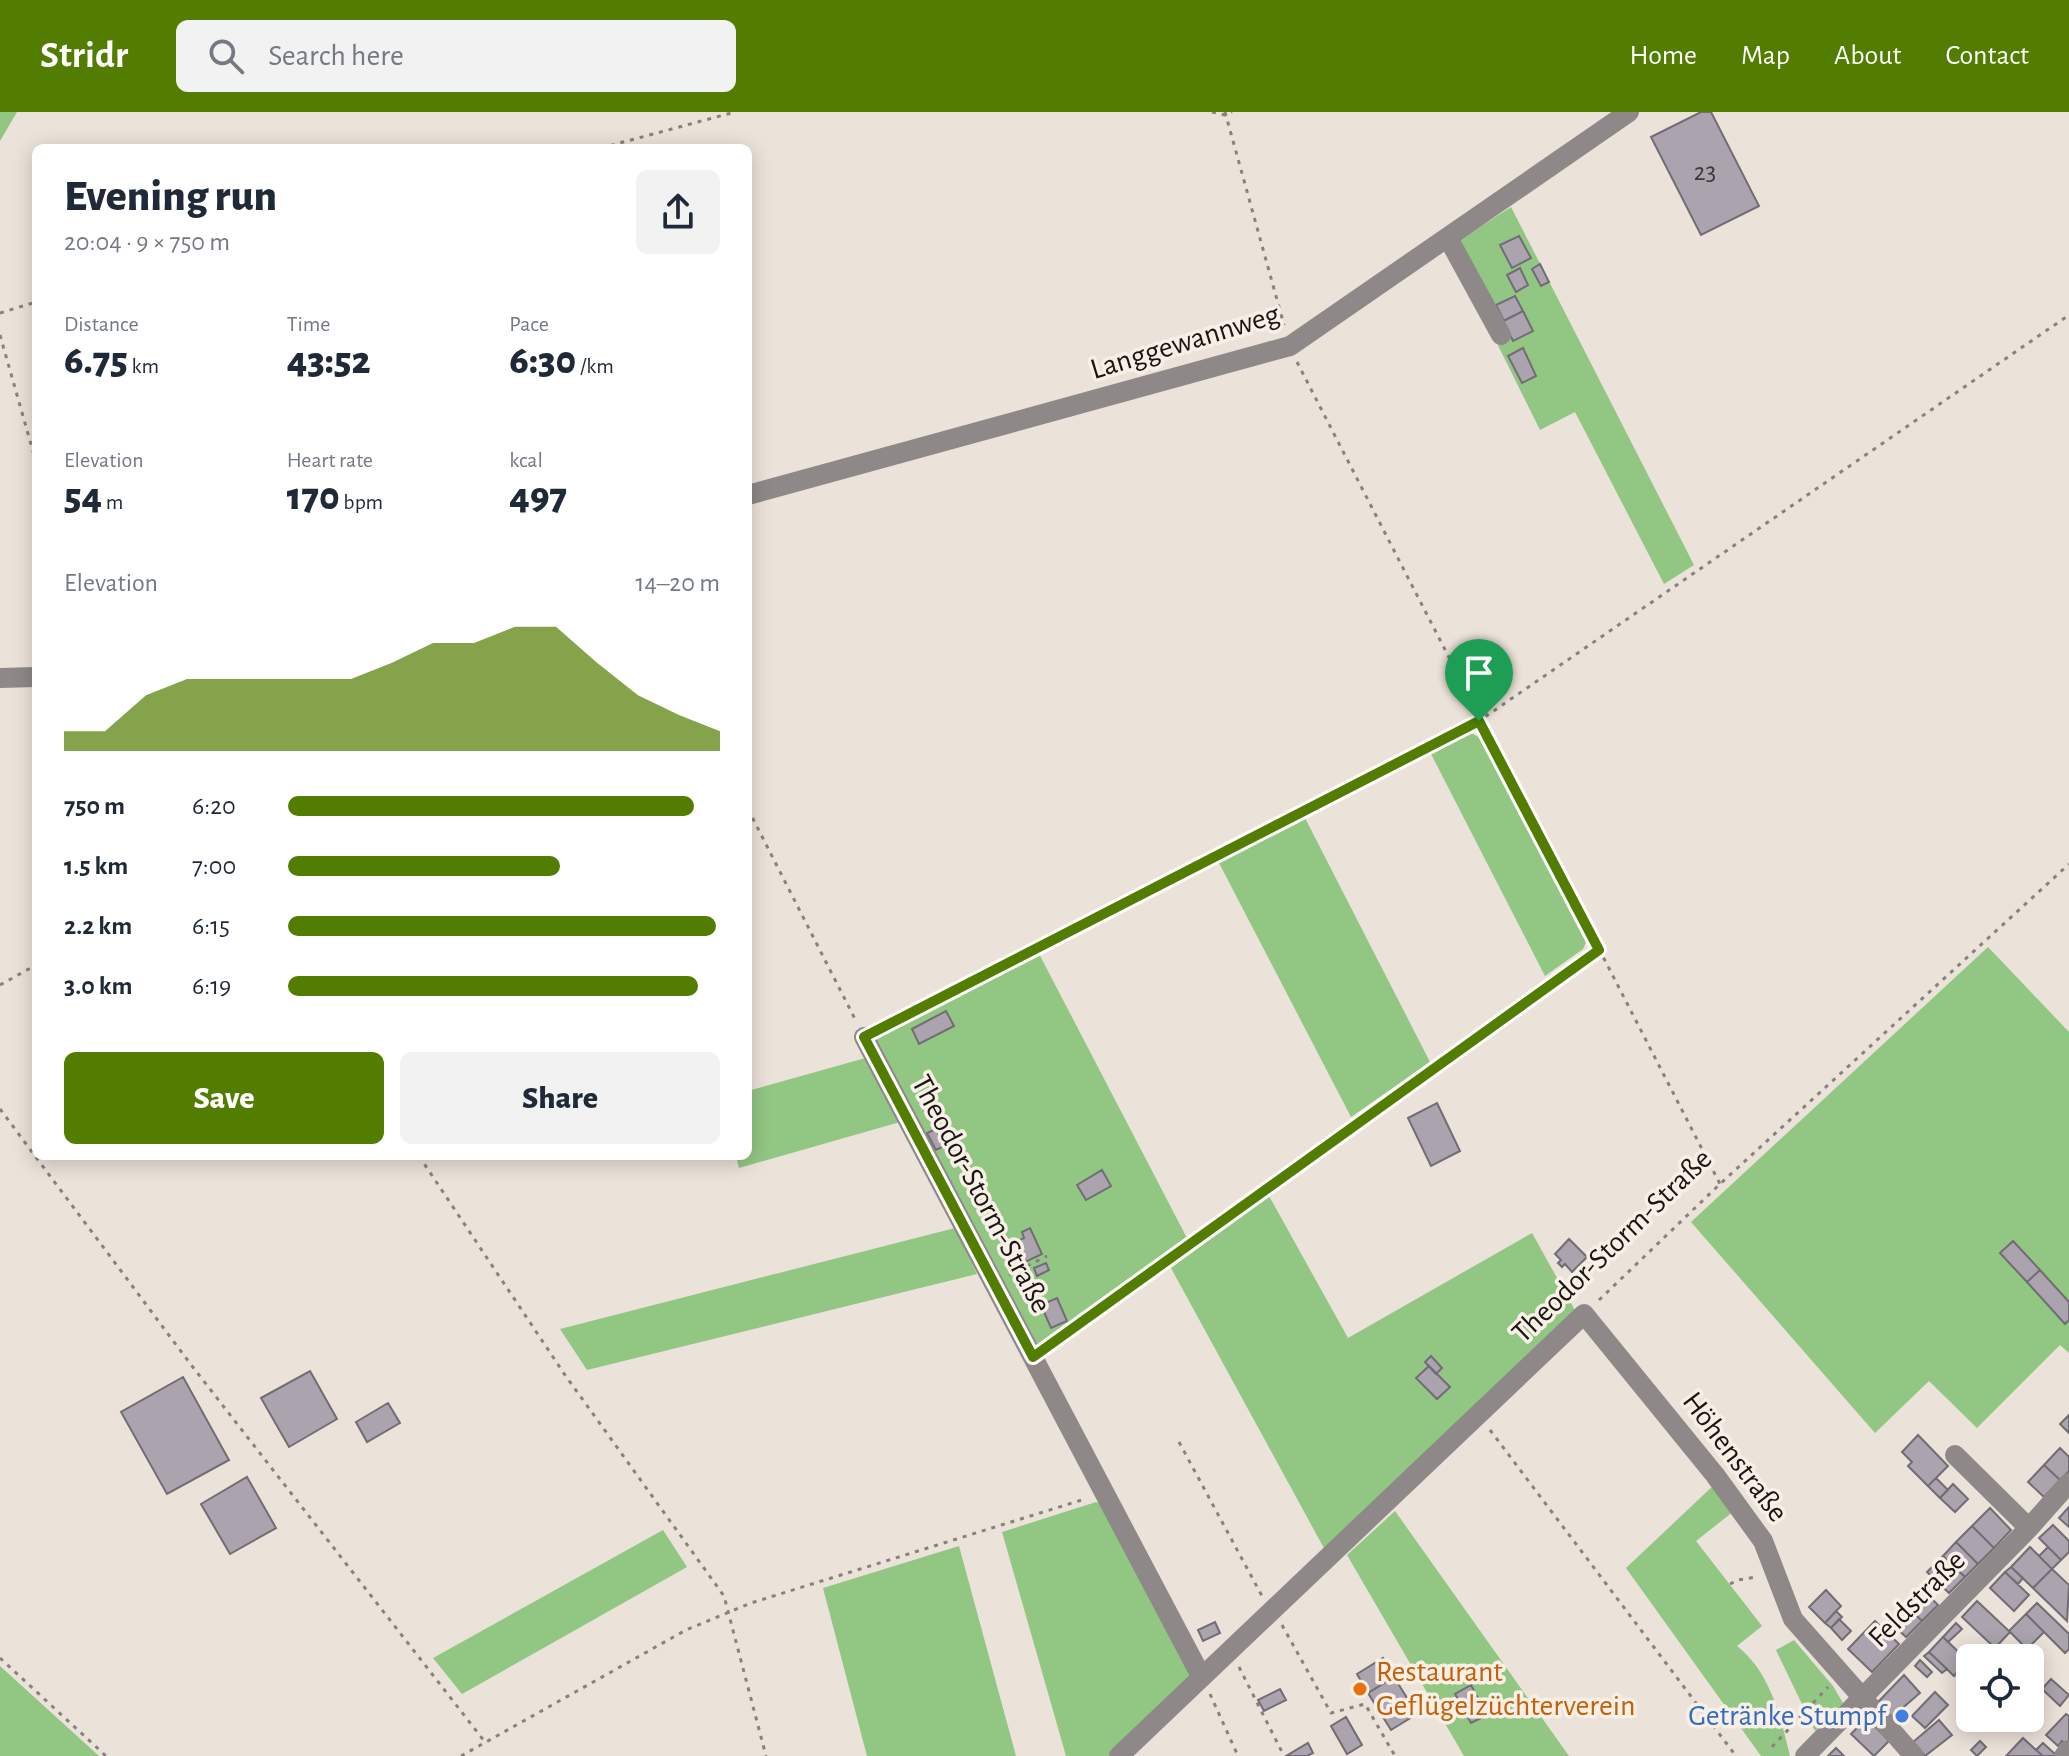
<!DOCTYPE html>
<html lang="en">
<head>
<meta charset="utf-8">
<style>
	:root { --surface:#fff; --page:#f2f2f3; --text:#1f2937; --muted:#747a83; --accent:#527d00 }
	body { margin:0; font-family:"Alegreya Sans",sans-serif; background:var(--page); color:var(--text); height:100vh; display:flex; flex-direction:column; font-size:30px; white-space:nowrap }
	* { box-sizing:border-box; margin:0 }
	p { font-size:26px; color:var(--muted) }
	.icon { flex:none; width:44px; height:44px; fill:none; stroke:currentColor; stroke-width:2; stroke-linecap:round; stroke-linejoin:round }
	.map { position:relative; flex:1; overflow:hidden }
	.details { position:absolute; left:32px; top:32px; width:720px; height:1016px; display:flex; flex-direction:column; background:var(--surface); border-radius:12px; box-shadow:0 4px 20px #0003 }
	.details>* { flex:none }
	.fabs { position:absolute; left:1956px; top:1532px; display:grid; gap:16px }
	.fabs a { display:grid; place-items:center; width:88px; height:88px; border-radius:12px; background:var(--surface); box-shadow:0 4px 20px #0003; font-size:40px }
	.pin { position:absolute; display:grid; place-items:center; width:68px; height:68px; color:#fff; margin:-82px -34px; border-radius:50% 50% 50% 0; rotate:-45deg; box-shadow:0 0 8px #0007 }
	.pin .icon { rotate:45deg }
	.round { display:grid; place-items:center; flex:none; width:84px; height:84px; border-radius:12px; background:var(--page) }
	.summary { display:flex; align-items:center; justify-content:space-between; height:136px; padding:0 32px }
	h1 { font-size:44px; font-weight:800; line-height:60px }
	.figures { display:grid; grid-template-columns:repeat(3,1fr); gap:12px; height:136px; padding:8px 32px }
	.figures div { display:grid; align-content:center }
	.figures b { font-size:40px; font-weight:800 }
	.figures small { font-size:22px; font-weight:400 }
	.figures p { font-size:22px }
	.chart { height:224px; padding:16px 32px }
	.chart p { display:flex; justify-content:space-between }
	.chart svg { width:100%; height:144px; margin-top:8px; fill:var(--accent); opacity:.7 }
	.action { display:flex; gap:16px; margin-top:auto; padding:16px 32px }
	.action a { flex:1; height:92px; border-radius:12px; background:var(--accent); color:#fff; font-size:32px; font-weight:800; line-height:92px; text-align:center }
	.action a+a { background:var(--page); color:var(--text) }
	ul { padding:0 32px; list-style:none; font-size:26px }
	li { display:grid; grid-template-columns:128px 96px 1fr; align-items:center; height:60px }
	li i { height:20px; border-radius:10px; background:var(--accent) }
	header { display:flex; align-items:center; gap:48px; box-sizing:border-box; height:112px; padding:0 40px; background:var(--accent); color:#fff }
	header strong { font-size:38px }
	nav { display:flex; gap:44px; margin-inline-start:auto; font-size:28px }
	.search { width:560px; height:72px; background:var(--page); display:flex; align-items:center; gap:20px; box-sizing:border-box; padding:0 28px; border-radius:12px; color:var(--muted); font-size:30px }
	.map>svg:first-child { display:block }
</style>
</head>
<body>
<header>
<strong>Stridr</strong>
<div class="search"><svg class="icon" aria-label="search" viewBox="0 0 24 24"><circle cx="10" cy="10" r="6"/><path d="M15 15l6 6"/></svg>Search here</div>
<nav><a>Home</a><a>Map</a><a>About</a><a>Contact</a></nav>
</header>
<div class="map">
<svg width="2069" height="1644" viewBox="0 0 2069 1644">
	<rect width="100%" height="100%" fill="#ebe2d9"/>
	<path fill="#91c683" d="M0,0H17L0,29Z
		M1511,95L1694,453L1664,472L1575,300L1540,318L1449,135Z
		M1471,621L1479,625L1586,830L1583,837L1545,864L1430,640Z
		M1305,706L1430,950L1351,1005L1218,749Z
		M1988,835L2069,920V1241L2060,1233L1977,1316L1929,1269L1875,1321L1691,1110Z
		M1036,836L1188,1128L1167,1146L1034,1239L864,925Z
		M869,945L900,1010L739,1056L736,1044H748V979Z
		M1269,1084L1348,1226L1532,1121L1576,1200L1325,1438L1171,1156Z
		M955,1116L977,1162L587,1258L560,1217Z
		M1715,1372L1734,1399L1696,1429L1762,1514L1737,1534C1771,1561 1780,1604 1790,1644H1761L1626,1456Z
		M1096,1390L1108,1394L1192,1560L1190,1569L1111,1644H1066L1002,1420Z
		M1395,1399L1569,1644H1464L1347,1443Z
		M663,1418L687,1455L462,1582L433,1546Z
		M959,1434L1016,1644H867L823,1476Z
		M1794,1528L1833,1574L1843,1591L1815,1619L1776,1538Z
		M0,1554L99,1644H0Z"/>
	<path fill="#aba4ae" stroke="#726c74" stroke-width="2" d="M1701,0H1711L1759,94L1701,123L1651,25Z
		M1519,124L1531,146L1512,156L1500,133Z
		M1540,152L1549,170L1541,174L1532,157Z
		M1520,156L1528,173L1516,180L1507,163Z
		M1515,184L1523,199L1504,209L1496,193Z
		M1523,199L1533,219L1513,229L1503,209Z
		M1523,236L1536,264L1522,271L1508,244Z
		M946,899L954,914L919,932L912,917Z
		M1437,991L1460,1039L1431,1054L1408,1006Z
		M936,1017L940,1025L955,1018L959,1027L936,1038L927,1021Z
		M1102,1058L1111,1074L1086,1088L1077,1073Z
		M1030,1116L1042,1142L1021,1152L1012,1132L1024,1126L1022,1120Z
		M1569,1127L1587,1145L1572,1160L1565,1152L1562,1155L1558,1151L1561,1148L1555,1142Z
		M2013,1129L2040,1158L2027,1170L2000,1141Z
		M1046,1151L1049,1158L1037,1164L1034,1156Z
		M2040,1158L2069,1190V1208L2065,1212L2027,1170Z
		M1057,1186L1067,1209L1051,1216L1041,1193Z
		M1431,1244L1442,1256L1436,1262L1425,1250Z
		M1429,1254L1450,1275L1437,1287L1416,1266Z
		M310,1259L337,1307L289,1335L261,1286Z
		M183,1265L229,1348L167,1382L121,1300Z
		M388,1291L400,1311L367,1330L356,1310Z
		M2069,1303V1321L2060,1312Z
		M1918,1323L1948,1354L1928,1374L1908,1354L1912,1350L1902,1340Z
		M2060,1336L2069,1345V1359L2060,1368L2044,1353Z
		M2044,1353L2060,1368L2044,1385L2028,1370Z
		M247,1365L276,1416L230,1442L201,1392Z
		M1936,1366L1948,1378L1940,1386L1928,1374Z
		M1953,1372L1968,1387L1955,1400L1940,1386Z
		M2069,1395V1415L2059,1406Z
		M1990,1396L2011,1418L1994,1436L1972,1414Z
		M2053,1413L2069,1429V1440L2061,1448L2039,1426Z
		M1972,1414L1994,1436L1978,1452L1956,1430Z
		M1956,1430L1978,1452L1965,1465L1943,1444Z
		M2030,1435L2052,1457L2033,1476L2011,1455Z
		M2048,1435L2061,1448L2052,1457L2039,1444Z
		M1943,1444L1965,1465L1949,1481L1927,1460Z
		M2011,1455L2023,1466L2018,1472L2005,1460Z
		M2052,1457L2069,1473L2067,1509L2033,1476Z
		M2005,1460L2029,1483L2014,1499L1990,1476Z
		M1826,1478L1841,1494L1825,1511L1809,1495Z
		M1923,1478L1938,1493L1922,1509L1907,1494Z
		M1977,1489L2010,1520L1995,1536L1962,1505Z
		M2037,1491L2069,1522V1537L2065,1541L2026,1502Z
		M1907,1494L1922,1509L1906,1525L1891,1511Z
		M1836,1499L1842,1505L1831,1516L1825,1511Z
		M2026,1502L2044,1520L2027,1537L2009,1519Z
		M1839,1507L1851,1519L1842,1528L1831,1516Z
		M1875,1509L1899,1532L1872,1560L1848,1537Z
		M1215,1510L1220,1521L1203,1529L1198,1518Z
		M1956,1511L1962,1517L1948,1530L1943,1525Z
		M1943,1525L1968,1549L1954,1564L1929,1540Z
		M1929,1540L1947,1557L1942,1561L1924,1544Z
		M1383,1546L1394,1565L1368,1581L1357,1562Z
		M1920,1548L1932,1560L1927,1565L1915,1554Z
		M1904,1563L1920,1581L1892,1605L1878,1590Z
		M1394,1565L1417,1602L1391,1618L1368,1581Z
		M2051,1567L2069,1583L2060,1594L2042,1577Z
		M1471,1573L1487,1603L1471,1611L1455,1582Z
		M1280,1577L1286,1588L1264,1599L1258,1588Z
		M1935,1580L1948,1593L1925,1616L1912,1604Z
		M2066,1602L2069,1604V1629L2066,1633L2062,1629L2058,1634L2046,1623Z
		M1346,1605L1362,1633L1347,1642L1331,1614Z
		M1867,1606L1889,1629L1874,1644L1851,1622Z
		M1939,1608L1952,1623L1925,1644L1913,1630Z
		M2023,1626L2036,1638L2043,1644H2006Z
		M1980,1629L1986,1635L1977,1644L1971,1638Z
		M1308,1631L1313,1641L1307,1644H1286Z
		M2043,1631L2056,1643L2055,1644H2043L2036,1638Z
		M1836,1636L1844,1644H1828Z"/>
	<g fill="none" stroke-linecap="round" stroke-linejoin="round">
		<path stroke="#88827c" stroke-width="3" stroke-dasharray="4 6" stroke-linecap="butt" d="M1212,0L1225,3L1232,0
			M1225,0L1284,213
			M601,36L735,0
			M0,201L36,190
			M0,223L36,350
			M1297,250L1720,1072
			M748,697L855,907
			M0,873L36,853
			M881,916L1479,609L2069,203
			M0,997L192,1254L485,1630
			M419,1044L565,1263L724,1484L766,1644
			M1009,1163L1047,1144
			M1599,1188L1720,1072L2069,752
			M1047,1235L1599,838
			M1490,1318L1736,1644
			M1179,1330L1262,1484
			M1730,1472L1738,1468L1756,1465
			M1282,1513L1331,1601L1365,1592L1395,1644
			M0,1546L106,1644
			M1239,1555L1284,1644
			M1210,1582L1238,1644
			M1772,1635L1828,1575
			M461,1644L686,1518L751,1491L1085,1387"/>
		<path stroke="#8e8888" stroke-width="20" d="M1448,126L1501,223
			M748,383L1290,234L1629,0
			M0,566L36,565
			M864,925L1201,1564
			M1955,1343L2029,1416
			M1119,1644L1584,1202L1715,1363L1763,1429L1793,1507L1914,1644
			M1805,1644L2029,1416L2069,1371
			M2064,1644L2069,1638"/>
	</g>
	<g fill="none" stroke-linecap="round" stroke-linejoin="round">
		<defs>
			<path id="route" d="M1479,609L1599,838L1033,1245L864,925Z"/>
		</defs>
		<use href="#route" stroke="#fff" stroke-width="16"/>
		<use href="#route" stroke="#527d00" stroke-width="10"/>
	</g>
	<circle fill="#e8710a" stroke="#f8efe6" stroke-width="3" cx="1360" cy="1577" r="8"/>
	<circle fill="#3f7fe0" stroke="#f8efe6" stroke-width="3" cx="1902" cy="1604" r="8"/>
	<g text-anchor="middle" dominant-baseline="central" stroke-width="7" stroke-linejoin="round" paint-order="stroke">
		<g font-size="26" fill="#3e3a3a">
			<text x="1705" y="60">23</text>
		</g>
		<g font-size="30" fill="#191613" stroke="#f8efe6">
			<text transform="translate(1185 230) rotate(-17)">Langgewannweg</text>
			<text transform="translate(981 1082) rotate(62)">Theodor-Storm-Straße</text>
			<text transform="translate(1612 1134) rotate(-44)">Theodor-Storm-Straße</text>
			<text transform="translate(1735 1345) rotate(53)">Höhenstraße</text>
			<text transform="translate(1917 1487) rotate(-45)">Feldstraße</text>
		</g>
		<g font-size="30" fill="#c56008" stroke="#f8efe6" text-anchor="start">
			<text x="1376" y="1560">Restaurant<tspan x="1376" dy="34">Geflügelzüchterverein</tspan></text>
		</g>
		<g font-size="30" fill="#366cbe" stroke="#f8efe6" text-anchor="end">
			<text x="1886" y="1604">Getränke Stumpf</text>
		</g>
	</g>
</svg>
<div class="fabs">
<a><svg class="icon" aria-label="locate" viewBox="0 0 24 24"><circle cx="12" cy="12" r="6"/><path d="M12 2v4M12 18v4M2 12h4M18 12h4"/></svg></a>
</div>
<div class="pin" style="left:1479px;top:609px;background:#1e9e55"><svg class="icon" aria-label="arrive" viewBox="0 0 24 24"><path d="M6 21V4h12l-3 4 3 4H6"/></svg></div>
<section class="details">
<div class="summary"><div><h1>Evening run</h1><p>20:04 · 9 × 750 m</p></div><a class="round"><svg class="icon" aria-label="share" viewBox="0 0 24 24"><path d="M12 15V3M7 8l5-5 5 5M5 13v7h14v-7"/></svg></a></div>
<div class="figures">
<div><p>Distance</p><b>6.75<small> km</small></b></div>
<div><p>Time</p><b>43:52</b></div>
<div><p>Pace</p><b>6:30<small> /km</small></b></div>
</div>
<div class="figures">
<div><p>Elevation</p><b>54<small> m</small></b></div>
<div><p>Heart rate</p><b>170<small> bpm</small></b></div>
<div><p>kcal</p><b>497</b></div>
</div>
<div class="chart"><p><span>Elevation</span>14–20 m</p>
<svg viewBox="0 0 160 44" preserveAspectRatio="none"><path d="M0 44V38L10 38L20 27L30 22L40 22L50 22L60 22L70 22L80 17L90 11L100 11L110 6L120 6L130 17L140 27L150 33L160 38V44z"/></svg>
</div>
<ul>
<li><b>750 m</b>6:20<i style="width:94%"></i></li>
<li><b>1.5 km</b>7:00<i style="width:63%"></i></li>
<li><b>2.2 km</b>6:15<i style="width:99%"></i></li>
<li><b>3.0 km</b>6:19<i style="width:95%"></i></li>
</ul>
<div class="action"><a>Save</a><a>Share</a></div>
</section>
</div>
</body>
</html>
